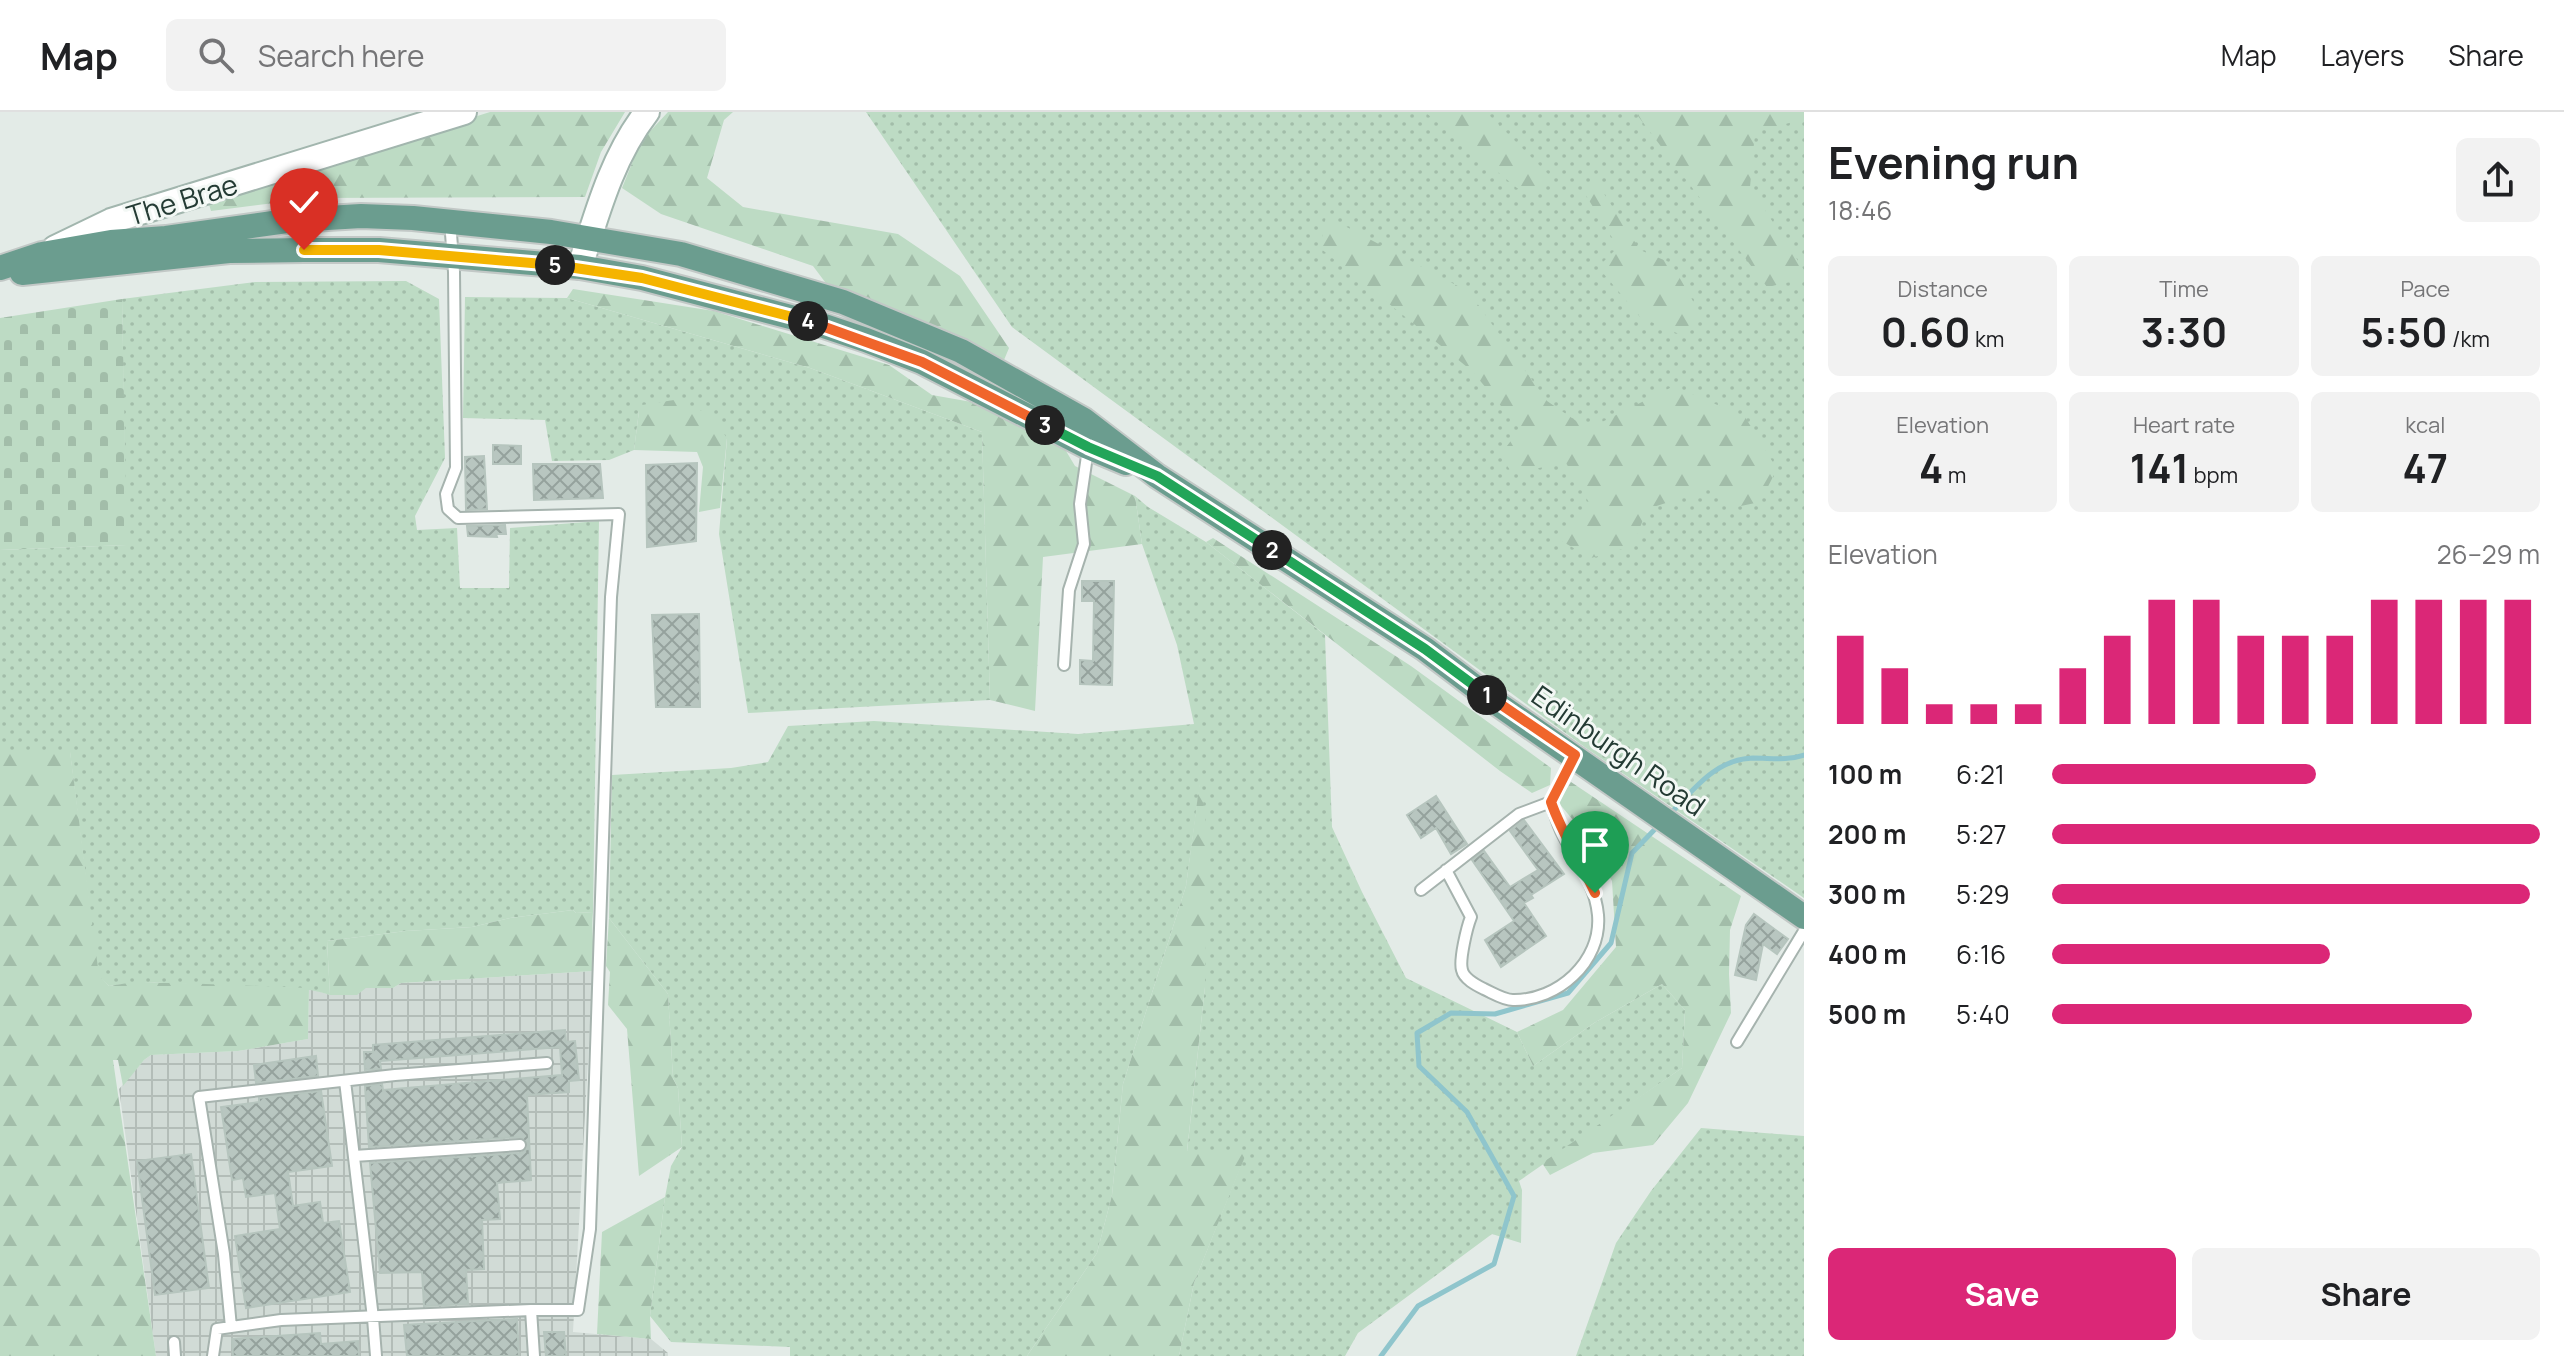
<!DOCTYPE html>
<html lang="en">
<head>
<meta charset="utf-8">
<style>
	:root { --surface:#fff; --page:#f2f2f2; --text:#202124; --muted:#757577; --line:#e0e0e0; --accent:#db2777 }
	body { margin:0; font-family:Manrope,sans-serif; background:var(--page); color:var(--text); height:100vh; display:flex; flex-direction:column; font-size:30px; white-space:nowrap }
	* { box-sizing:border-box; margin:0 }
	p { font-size:26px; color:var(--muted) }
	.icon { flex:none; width:44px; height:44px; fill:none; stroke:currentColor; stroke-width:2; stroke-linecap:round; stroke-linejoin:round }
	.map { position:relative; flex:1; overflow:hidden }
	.drawer { display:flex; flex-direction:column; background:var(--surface); width:760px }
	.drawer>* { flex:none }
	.pin { position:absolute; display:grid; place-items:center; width:68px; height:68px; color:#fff; margin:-82px -34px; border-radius:50% 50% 50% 0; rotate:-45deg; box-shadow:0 0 8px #0007 }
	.pin .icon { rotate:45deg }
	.km { position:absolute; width:40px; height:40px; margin:-20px; border-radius:50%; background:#222; color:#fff; font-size:22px; line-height:40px; text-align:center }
	.round { display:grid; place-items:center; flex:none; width:84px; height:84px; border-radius:12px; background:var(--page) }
	.overview { display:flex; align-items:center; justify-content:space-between; height:136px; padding:0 24px }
	h1 { font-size:44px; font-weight:700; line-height:60px }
	.figures { display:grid; grid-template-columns:repeat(3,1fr); gap:12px; height:136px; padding:8px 24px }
	.figures div { display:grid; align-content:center; border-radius:12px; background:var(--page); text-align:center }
	.figures b { font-size:40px; font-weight:700 }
	.figures small { font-size:22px; font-weight:400 }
	.figures p { font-size:22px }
	.chart { height:224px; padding:16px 24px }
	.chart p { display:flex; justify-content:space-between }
	.chart svg { width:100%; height:144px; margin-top:8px; stroke:var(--accent); stroke-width:6 }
	.cta { display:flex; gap:16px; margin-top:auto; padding:16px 24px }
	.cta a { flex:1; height:92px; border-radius:12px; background:var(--accent); color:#fff; font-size:32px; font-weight:700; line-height:92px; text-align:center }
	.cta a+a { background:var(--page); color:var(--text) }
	ul { padding:0 24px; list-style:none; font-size:26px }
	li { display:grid; grid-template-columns:128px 96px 1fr; align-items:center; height:60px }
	li i { height:20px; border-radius:10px; background:var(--accent) }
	header { display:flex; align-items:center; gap:48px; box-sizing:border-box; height:112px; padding:0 40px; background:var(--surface); border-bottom:2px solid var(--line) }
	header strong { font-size:38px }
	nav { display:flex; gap:44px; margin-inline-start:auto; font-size:28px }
	.search { width:560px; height:72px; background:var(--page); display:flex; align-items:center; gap:20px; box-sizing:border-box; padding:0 28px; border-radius:12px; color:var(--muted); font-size:30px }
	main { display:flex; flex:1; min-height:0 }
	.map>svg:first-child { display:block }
</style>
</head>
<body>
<header>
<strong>Map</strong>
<div class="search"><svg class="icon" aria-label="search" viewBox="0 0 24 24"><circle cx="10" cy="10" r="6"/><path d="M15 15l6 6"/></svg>Search here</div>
<nav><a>Map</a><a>Layers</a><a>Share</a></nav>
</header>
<main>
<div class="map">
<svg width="1804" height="1244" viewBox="0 0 1804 1244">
	<defs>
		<pattern id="industrial-grid" width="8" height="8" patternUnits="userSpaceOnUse" patternTransform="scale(2)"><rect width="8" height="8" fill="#d1dbd6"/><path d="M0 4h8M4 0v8" fill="none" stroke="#b3bdb8"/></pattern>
		<pattern id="grass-dots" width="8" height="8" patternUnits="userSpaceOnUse" patternTransform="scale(2)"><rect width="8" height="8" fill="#bddbc4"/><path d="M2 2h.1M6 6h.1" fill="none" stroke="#a2bda9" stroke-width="1.8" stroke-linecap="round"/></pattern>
		<pattern id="forest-firs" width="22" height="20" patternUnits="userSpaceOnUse" patternTransform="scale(2)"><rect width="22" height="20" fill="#bddbc4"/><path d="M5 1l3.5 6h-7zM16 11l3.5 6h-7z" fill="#a2bda9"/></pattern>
		<pattern id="cemetery-stones" width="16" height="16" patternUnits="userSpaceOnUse" patternTransform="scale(2)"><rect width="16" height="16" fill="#bddbc4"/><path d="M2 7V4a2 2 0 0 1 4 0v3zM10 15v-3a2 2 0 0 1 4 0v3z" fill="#a2bda9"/></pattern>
		<pattern id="building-cross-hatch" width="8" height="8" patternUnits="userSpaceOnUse" patternTransform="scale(2)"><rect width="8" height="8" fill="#b8c6c0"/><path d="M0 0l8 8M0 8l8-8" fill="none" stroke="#95a29d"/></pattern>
	</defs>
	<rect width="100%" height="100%" fill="#e3ebe7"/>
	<path fill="url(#industrial-grid)" d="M593,859L573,1220L651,1227L668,1241V1244H156L119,977L144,948L151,943L238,939L308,927L309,876L330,883L366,876H393L401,871Z"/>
	<path fill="url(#grass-dots)" d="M866,0H1804V786L1586,636L1012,215Z
		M406,169L439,187L445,346L415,404L417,418L457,416L460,476H509L510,416L599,409L593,800L576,801L573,798L510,806L472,815L406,819L327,829L330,883C301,873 270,876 239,875C196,873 152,867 109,874L98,864L70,640H0V438L126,433L122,187L255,170Z
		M465,185L567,186L810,256L982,320L990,588L748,601L719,422L727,327L639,299L634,338L609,348L552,349L545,308L463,306Z
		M1135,384L1148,395L1206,430L1325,523L1332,715L1362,780L1406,866L1517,920L1533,954L1594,911L1662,872L1685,898L1682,956L1519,1069L1522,1078L1521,1131L1492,1122L1358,1221L1345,1244H1179L1194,1171L1245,1043L1187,1040L1205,875V803L1200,672L1186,774L1123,972L1112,1083L1097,1141L1027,1244H790V1235L671,1230L650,1204L665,1085L671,1054L682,1035L678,976L673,966L668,882L609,806L612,663L731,656L768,650L788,614L874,609L1078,622L1194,612L1177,533L1142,432Z
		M1701,1016L1804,1024V1244H1576L1616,1131L1651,1079Z"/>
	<path fill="url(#forest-firs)" d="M490,0H625L601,40L585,85L314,86L211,99L208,89Z
		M668,0H733L724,8L707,66L743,95L898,122L960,164L1009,236L1004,248L828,174L813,154L661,102L622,76L641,29Z
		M1425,0H1486L1553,67L1537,84L1517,76Z
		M1635,0H1804V7L1755,20L1750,75L1804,158V167L1767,175Z
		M1596,69L1640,138L1671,151L1701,203L1679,222L1640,205L1598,155L1618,135L1585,82Z
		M1326,104L1469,180L1547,289L1588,317L1674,274L1745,305L1777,357L1760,390L1736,395L1713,376L1647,397L1633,434L1591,446L1558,427L1591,394L1566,351L1512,361L1500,343L1520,317L1472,259L1320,136Z
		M573,177L714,199L889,253L932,283L983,292L1060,329L1075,354L1135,384L1142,432L1043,445L1035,599L990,588L982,320L810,256L567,186Z
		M674,288L710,302L727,326L720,396L699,400L703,355L697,340L634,338L639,299L642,293Z
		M1213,426L1411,554L1551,656L1550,673L1532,681L1500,659L1206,430Z
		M70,639L99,864L109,874L128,871H181L309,876L308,927L238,939L151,943L144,948L123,974L118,948H113L156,1244H0V640Z
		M1200,668L1208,726L1205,875L1187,1039L1246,1042L1194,1171L1179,1244H1027L1097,1141L1112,1083L1123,972L1186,774Z
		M1571,670L1741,784L1730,818L1729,862L1731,901L1688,991L1653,1033L1593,1041L1550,1063L1542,1051L1682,956L1685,898L1662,872L1594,911L1533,954L1517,920L1563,898L1616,835L1612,769L1582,719L1558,690Z
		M573,798L576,801L593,800C591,821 595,838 593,859L401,871L393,876H366L357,883H330L327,829L406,819L472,815L510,806Z
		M609,806L668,882L673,966L678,976L682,1035L639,1064L627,917L608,893L610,860L606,854Z
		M665,1085L650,1204L651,1227L597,1222L602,1120Z"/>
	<path fill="url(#cemetery-stones)" d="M122,187L127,433L0,438V206Z"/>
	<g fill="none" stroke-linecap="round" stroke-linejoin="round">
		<path stroke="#8fc5cc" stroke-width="5" d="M1671,701C1694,677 1716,647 1753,646C1772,646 1786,649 1804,643
			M1381,1244L1418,1194L1494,1152L1514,1084L1467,1000L1419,954L1417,921L1451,901L1495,902L1568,881L1611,831L1632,741L1658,714"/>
	</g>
	<path fill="url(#building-cross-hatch)" stroke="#b6c5be" stroke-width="2" d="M493,333L521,334V352H493Z
		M484,344L487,397L466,398L465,345Z
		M697,351L696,429L647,435L646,353Z
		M533,352H600L603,386L534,388Z
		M505,413L506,422H496L497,425L468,424L467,414Z
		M1082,469H1114L1112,573L1080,572V548L1093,549L1094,489H1082Z
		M699,502L700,595H656L652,503Z
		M1436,684L1467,732L1451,742L1436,716L1421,726L1407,703Z
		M1524,708L1564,762L1531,783L1533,786L1524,791L1546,824L1501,855L1485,828L1514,809L1472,748L1484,739L1510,775L1538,758L1510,719Z
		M1754,802L1788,827L1777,842L1763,832L1756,868L1735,863L1746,813Z
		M565,918L566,930L575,929L579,968L569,969V980L527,983L531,1068L497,1071L500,1107L482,1108L484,1157L466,1158L468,1192L424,1194L422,1160L380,1161L370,1051L521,1041L527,1037L528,1032L519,1025L369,1035L365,974L382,972L383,978L562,963L560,935L380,949L381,957L365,958L364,940H373V933Z
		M316,944L318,964L256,971L254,953Z
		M321,979L332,1054L288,1060L293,1094L320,1090L323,1111L339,1109L350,1180L246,1196L235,1124L280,1117L275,1081L246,1085L243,1066L232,1068L221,995L259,990V986Z
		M191,1042L209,1176L155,1183L137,1049Z
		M517,1207L519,1244H407L404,1213Z
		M544,1220H564L566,1244H546Z
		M320,1221L321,1232L358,1229L359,1244H233L232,1227Z"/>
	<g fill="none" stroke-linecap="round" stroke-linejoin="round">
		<defs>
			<path id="service" d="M450,109L454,160L456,356L446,382L448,397L458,406L619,402L611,485L590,1117L578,1198H531L534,1244
				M1064,553L1069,478L1084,432L1080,392L1088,337
				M1446,758L1471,805C1467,815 1459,848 1462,858C1464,867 1476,873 1484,877C1493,881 1504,888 1513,888C1557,889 1602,850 1598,803C1595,770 1575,748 1561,719C1557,710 1554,700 1551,690
				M1421,778L1519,702L1551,690L1574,645
				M1737,930L1804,819
				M345,969L373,1206L376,1244
				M354,1044L520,1033
				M231,1215L224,1142L199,985L395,963L547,951
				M174,1230L175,1244
				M213,1244L217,1217L281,1208L531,1198"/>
			<path id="secondary" d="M55,136L111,109L464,0
				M580,155C597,101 612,45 647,0"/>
			<path id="primary" d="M0,156L42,142L111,130L166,126L294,108L361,104L413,106L551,120L681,142L843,190L961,239L1084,308L1157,364L1425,537L1495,590L1804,805
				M22,161L229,139L304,138H379L580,155L642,166L821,213L866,228L922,250L1088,335L1126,351"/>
		</defs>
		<use href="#service" stroke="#a6b3ae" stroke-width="14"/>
		<use href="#secondary" stroke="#a2b6ae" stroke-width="28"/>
		<use href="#primary" stroke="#c2c8c6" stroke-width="28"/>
		<use href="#service" stroke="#fff" stroke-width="10"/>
		<use href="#secondary" stroke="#fff" stroke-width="24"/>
		<use href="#primary" stroke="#6b9d8f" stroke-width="24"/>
	</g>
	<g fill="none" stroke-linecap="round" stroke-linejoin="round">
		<defs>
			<path id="split-1" d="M1487,583L1575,643L1551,690C1562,722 1581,750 1595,781"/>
			<path id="split-2" d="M1272,438L1425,537L1487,583"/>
			<path id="split-3" d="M1045,313L1088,335L1157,364L1272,438"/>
			<path id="split-4" d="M808,209L922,250L1045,313"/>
			<path id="split-5" d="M555,153L642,166L808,209"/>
			<path id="split-6" d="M304,138H379L555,153"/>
		</defs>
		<use href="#split-1" stroke="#fff" stroke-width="16"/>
		<use href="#split-2" stroke="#fff" stroke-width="16"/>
		<use href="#split-3" stroke="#fff" stroke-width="16"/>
		<use href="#split-4" stroke="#fff" stroke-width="16"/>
		<use href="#split-5" stroke="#fff" stroke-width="16"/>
		<use href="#split-6" stroke="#fff" stroke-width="16"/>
		<use href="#split-1" stroke="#f0652b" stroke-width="10"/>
		<use href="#split-2" stroke="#22a559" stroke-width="10"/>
		<use href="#split-3" stroke="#22a559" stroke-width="10"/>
		<use href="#split-4" stroke="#f0652b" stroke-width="10"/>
		<use href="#split-5" stroke="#f5b400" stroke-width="10"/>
		<use href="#split-6" stroke="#f5b400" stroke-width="10"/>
	</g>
	<g text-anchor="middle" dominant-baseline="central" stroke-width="6" stroke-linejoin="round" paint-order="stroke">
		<g font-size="28" fill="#243b34" stroke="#f3f8f5">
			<text transform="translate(182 87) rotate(-17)">The Brae</text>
			<text transform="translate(1619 638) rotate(35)">Edinburgh Road</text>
		</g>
	</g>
</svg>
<div class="pin" style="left:1595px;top:781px;background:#1e9e55"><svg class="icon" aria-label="arrive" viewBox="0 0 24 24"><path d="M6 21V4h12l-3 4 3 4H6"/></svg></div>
<div class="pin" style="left:304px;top:138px;background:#d93025"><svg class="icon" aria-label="check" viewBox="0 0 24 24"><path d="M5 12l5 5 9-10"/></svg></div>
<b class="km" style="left:1487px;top:583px">1</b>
<b class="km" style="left:1272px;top:438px">2</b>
<b class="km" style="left:1045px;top:313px">3</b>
<b class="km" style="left:808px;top:209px">4</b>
<b class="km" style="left:555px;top:153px">5</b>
</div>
<section class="drawer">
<div class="overview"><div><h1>Evening run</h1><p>18:46</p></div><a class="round"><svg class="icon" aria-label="share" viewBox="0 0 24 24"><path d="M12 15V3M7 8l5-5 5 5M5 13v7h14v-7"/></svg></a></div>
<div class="figures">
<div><p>Distance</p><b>0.60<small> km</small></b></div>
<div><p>Time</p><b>3:30</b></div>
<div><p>Pace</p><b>5:50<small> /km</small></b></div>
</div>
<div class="figures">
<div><p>Elevation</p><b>4<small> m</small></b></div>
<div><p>Heart rate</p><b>141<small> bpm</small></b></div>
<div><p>kcal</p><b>47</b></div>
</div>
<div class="chart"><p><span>Elevation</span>26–29 m</p>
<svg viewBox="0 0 160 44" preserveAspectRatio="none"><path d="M5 44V17M15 44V27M25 44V38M35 44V38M45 44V38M55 44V27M65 44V17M75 44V6M85 44V6M95 44V17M105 44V17M115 44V17M125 44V6M135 44V6M145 44V6M155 44V6"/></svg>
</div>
<ul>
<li><b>100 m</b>6:21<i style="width:54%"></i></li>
<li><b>200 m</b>5:27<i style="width:100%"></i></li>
<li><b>300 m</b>5:29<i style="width:98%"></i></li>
<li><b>400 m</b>6:16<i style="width:57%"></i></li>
<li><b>500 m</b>5:40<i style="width:86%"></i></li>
</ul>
<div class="cta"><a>Save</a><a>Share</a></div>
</section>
</main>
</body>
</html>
